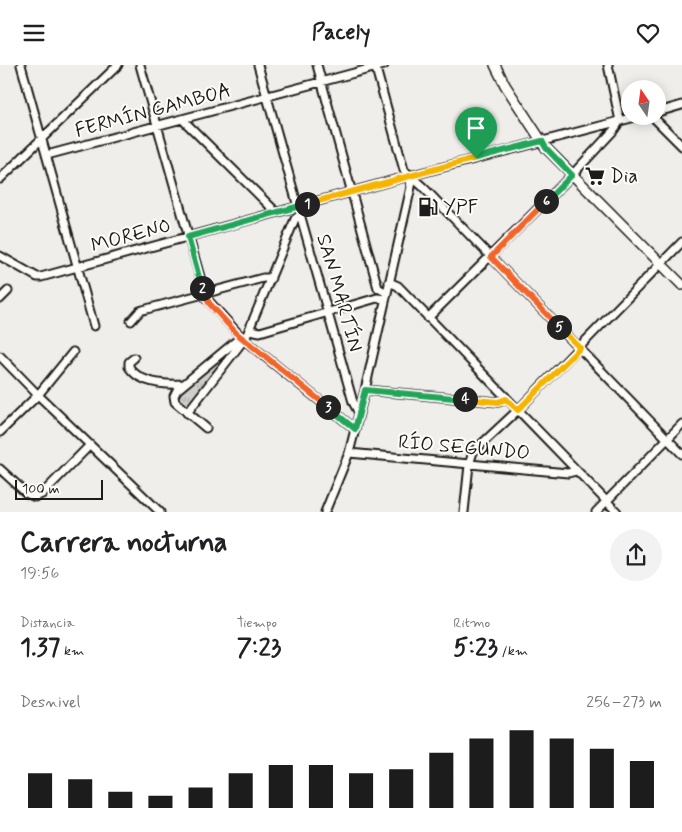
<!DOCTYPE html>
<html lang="es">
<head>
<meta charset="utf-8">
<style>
	:root { --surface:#fff; --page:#f2f2f2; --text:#202124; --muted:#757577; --accent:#1c1c1c }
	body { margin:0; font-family:Mynerve,sans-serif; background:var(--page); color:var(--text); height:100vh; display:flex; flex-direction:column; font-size:19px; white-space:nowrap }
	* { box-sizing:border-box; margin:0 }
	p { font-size:16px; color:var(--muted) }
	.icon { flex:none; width:28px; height:28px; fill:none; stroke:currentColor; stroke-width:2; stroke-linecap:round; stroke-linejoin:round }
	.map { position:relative; height:447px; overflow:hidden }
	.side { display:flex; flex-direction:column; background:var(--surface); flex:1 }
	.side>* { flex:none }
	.needle { width:32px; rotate:347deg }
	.tools { position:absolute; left:621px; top:15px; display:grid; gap:10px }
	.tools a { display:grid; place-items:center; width:45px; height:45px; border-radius:50%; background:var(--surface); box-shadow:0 2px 12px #0003; font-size:25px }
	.scale { position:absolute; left:15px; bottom:12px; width:88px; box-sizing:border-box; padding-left:5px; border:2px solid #1c1c1c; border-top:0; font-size:14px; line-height:18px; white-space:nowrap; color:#1c1c1c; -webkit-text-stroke:4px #fdfcf7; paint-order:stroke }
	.pin { position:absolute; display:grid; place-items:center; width:42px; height:42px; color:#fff; margin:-51px -21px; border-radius:50% 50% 50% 0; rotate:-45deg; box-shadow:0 0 5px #0007 }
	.pin .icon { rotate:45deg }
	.km { position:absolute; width:25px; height:25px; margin:-12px; border-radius:50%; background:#222; color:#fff; font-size:14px; line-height:25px; text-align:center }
	.round { display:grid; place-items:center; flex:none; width:52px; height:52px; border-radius:26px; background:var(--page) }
	.headline { display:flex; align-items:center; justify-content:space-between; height:85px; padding:0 20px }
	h1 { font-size:28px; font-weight:800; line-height:38px }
	.metrics { display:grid; grid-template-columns:repeat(3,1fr); gap:8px; height:85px; padding:5px 20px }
	.metrics div { display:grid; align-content:center }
	.metrics b { font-size:25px; font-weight:800 }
	.metrics small { font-size:14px; font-weight:400 }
	.metrics p { font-size:14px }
	.chart { height:140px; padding:10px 20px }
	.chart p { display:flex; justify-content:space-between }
	.chart svg { width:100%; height:90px; margin-top:5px; stroke:var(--accent); stroke-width:6 }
	header { display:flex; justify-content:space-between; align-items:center; height:65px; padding:0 20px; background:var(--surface); font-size:22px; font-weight:800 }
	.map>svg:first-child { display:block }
</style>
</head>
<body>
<header><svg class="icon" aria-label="menu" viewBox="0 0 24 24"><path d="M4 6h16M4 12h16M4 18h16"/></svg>Pacely<svg class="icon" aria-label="heart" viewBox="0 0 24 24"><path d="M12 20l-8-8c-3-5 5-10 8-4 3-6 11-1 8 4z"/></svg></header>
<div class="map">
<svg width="682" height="447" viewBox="0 0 682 447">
	<defs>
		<pattern id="grass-tufts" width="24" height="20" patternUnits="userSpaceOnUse" patternTransform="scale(1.25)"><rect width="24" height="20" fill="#d0cfcc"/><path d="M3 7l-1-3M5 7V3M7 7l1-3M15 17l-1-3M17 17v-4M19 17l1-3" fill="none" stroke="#b2b1af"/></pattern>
	</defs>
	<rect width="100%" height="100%" fill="#f0eeea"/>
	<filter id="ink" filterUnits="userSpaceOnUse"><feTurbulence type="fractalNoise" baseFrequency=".02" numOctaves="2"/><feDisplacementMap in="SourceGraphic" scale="10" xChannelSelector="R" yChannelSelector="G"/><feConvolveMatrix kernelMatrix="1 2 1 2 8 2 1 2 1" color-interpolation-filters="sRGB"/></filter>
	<g filter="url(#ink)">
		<path fill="url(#grass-tufts)" stroke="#767674" d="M234,280H236L190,341C185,342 179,339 178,333L181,326Z"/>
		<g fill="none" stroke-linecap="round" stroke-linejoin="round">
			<defs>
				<path id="minor" d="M21,0L94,261
					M140,0L206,233L242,273L355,364
					M258,0L353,337L359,348
					M317,0L378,223L387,228
					M375,0L404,105L423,122L491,192L682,389
					M608,0L620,56
					M658,47L682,40
					M652,51L682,81
					M183,55L272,143L275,148
					M47,90L384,0
					M0,114L118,0
					M0,191L37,212H41L409,111L639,51
					M389,217L398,221L617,447
					M0,234L8,226
					M428,253L572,110L613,66L620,56
					M131,256L140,246L143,245L263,213H271
					M250,265L260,267L377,233L385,234
					M0,291L38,330L160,447
					M134,293L129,297V302C140,319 165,320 184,319
					M365,325L498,337L507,334
					M187,348L246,272L295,154L300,150
					M206,363L175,337L174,331L177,325L241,272
					M0,367L38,330L73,287
					M349,388L568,408L576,406
					M0,404L26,428L35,432L42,429L90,380
					M325,447L349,388L365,325L411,122L409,111
					M464,447L469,400L473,387L518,345L682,177
					M596,447L682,359"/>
				<path id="major" d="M495,0L505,20L546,83L682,220"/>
			</defs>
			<use href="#minor" stroke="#1c1c1c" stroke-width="11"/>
			<use href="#major" stroke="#1c1c1c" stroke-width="12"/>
			<use href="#minor" stroke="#fdfcf7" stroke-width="7"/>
			<use href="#major" stroke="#fdfcf7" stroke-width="9"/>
		</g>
	</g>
	<g fill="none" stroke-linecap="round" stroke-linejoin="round" filter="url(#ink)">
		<defs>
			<path id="split-1" d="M307,139L476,93"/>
			<path id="split-2" d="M202,223L188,172L307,139"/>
			<path id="split-3" d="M202,223L209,238L236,268L328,342"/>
			<path id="split-4" d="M328,342L355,364L365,325L465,334"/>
			<path id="split-5" d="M465,334L498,337L506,334L518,345L580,283L559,262"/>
			<path id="split-6" d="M546,136L491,192L559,262"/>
			<path id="split-7" d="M476,93L542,76L546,83L572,110L546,136"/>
		</defs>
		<use href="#split-1" stroke="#fff" stroke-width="10"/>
		<use href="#split-2" stroke="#fff" stroke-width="10"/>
		<use href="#split-3" stroke="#fff" stroke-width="10"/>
		<use href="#split-4" stroke="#fff" stroke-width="10"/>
		<use href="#split-5" stroke="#fff" stroke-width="10"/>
		<use href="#split-6" stroke="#fff" stroke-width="10"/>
		<use href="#split-7" stroke="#fff" stroke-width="10"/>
		<use href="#split-1" stroke="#f5b400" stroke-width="6"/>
		<use href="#split-2" stroke="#22a559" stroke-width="6"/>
		<use href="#split-3" stroke="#f0652b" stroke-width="6"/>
		<use href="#split-4" stroke="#22a559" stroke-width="6"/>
		<use href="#split-5" stroke="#f5b400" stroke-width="6"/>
		<use href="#split-6" stroke="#f0652b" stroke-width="6"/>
		<use href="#split-7" stroke="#22a559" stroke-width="6"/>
	</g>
	<defs>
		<symbol id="supermarket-bare" viewBox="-9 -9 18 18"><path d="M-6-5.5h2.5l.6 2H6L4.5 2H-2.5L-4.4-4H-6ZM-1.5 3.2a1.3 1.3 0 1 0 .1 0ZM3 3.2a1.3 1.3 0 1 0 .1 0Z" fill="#1c1c1c" stroke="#fdfcf7" stroke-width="2.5" paint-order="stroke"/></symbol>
		<symbol id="fuel-bare" viewBox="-9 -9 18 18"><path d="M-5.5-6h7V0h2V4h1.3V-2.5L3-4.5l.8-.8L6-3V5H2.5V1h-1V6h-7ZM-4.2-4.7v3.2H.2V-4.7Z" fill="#1c1c1c" stroke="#fdfcf7" stroke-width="2.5" paint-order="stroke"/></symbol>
	</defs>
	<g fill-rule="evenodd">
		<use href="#supermarket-bare" x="581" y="97" width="28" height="28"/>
		<use href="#fuel-bare" x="414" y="128" width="28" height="28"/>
	</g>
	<g text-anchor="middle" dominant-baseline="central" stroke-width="4" stroke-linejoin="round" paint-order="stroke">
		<g font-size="20" fill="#1c1c1c" stroke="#fdfcf7">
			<text transform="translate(153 46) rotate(-15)">FERMÍN GAMBOA</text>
			<text transform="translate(131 171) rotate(-15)">MORENO</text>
			<text transform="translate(339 228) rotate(74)">SAN MARTÍN</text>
			<text transform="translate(464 383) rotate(5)">RÍO SEGUNDO</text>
		</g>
		<g font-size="20" fill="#1c1c1c" stroke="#fdfcf7" text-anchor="start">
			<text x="610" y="111">Dia</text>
			<text x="443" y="142">YPF</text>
		</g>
	</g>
</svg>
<div class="tools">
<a><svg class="needle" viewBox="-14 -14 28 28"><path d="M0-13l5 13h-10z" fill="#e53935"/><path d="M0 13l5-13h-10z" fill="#757577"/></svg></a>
</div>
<div class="scale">100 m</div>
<div class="pin" style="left:476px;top:93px;background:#1e9e55"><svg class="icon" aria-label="arrive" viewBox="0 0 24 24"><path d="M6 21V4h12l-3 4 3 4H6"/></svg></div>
<b class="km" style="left:307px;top:139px">1</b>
<b class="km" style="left:202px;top:223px">2</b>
<b class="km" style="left:328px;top:342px">3</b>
<b class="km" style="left:465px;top:334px">4</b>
<b class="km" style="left:559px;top:262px">5</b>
<b class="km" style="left:546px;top:136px">6</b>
</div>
<section class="side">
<div class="headline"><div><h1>Carrera nocturna</h1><p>19:56</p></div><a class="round"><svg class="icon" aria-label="share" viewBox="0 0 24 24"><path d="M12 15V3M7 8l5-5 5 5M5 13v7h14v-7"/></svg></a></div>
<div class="metrics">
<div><p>Distancia</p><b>1.37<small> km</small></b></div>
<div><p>Tiempo</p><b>7:23</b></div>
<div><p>Ritmo</p><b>5:23<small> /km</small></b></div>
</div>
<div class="chart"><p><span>Desnivel</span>256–273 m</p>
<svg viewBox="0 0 160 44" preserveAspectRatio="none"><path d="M5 44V27M15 44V30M25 44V36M35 44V38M45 44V34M55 44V27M65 44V23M75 44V23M85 44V27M95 44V25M105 44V17M115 44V10M125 44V6M135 44V10M145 44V15M155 44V21"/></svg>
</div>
</section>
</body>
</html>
